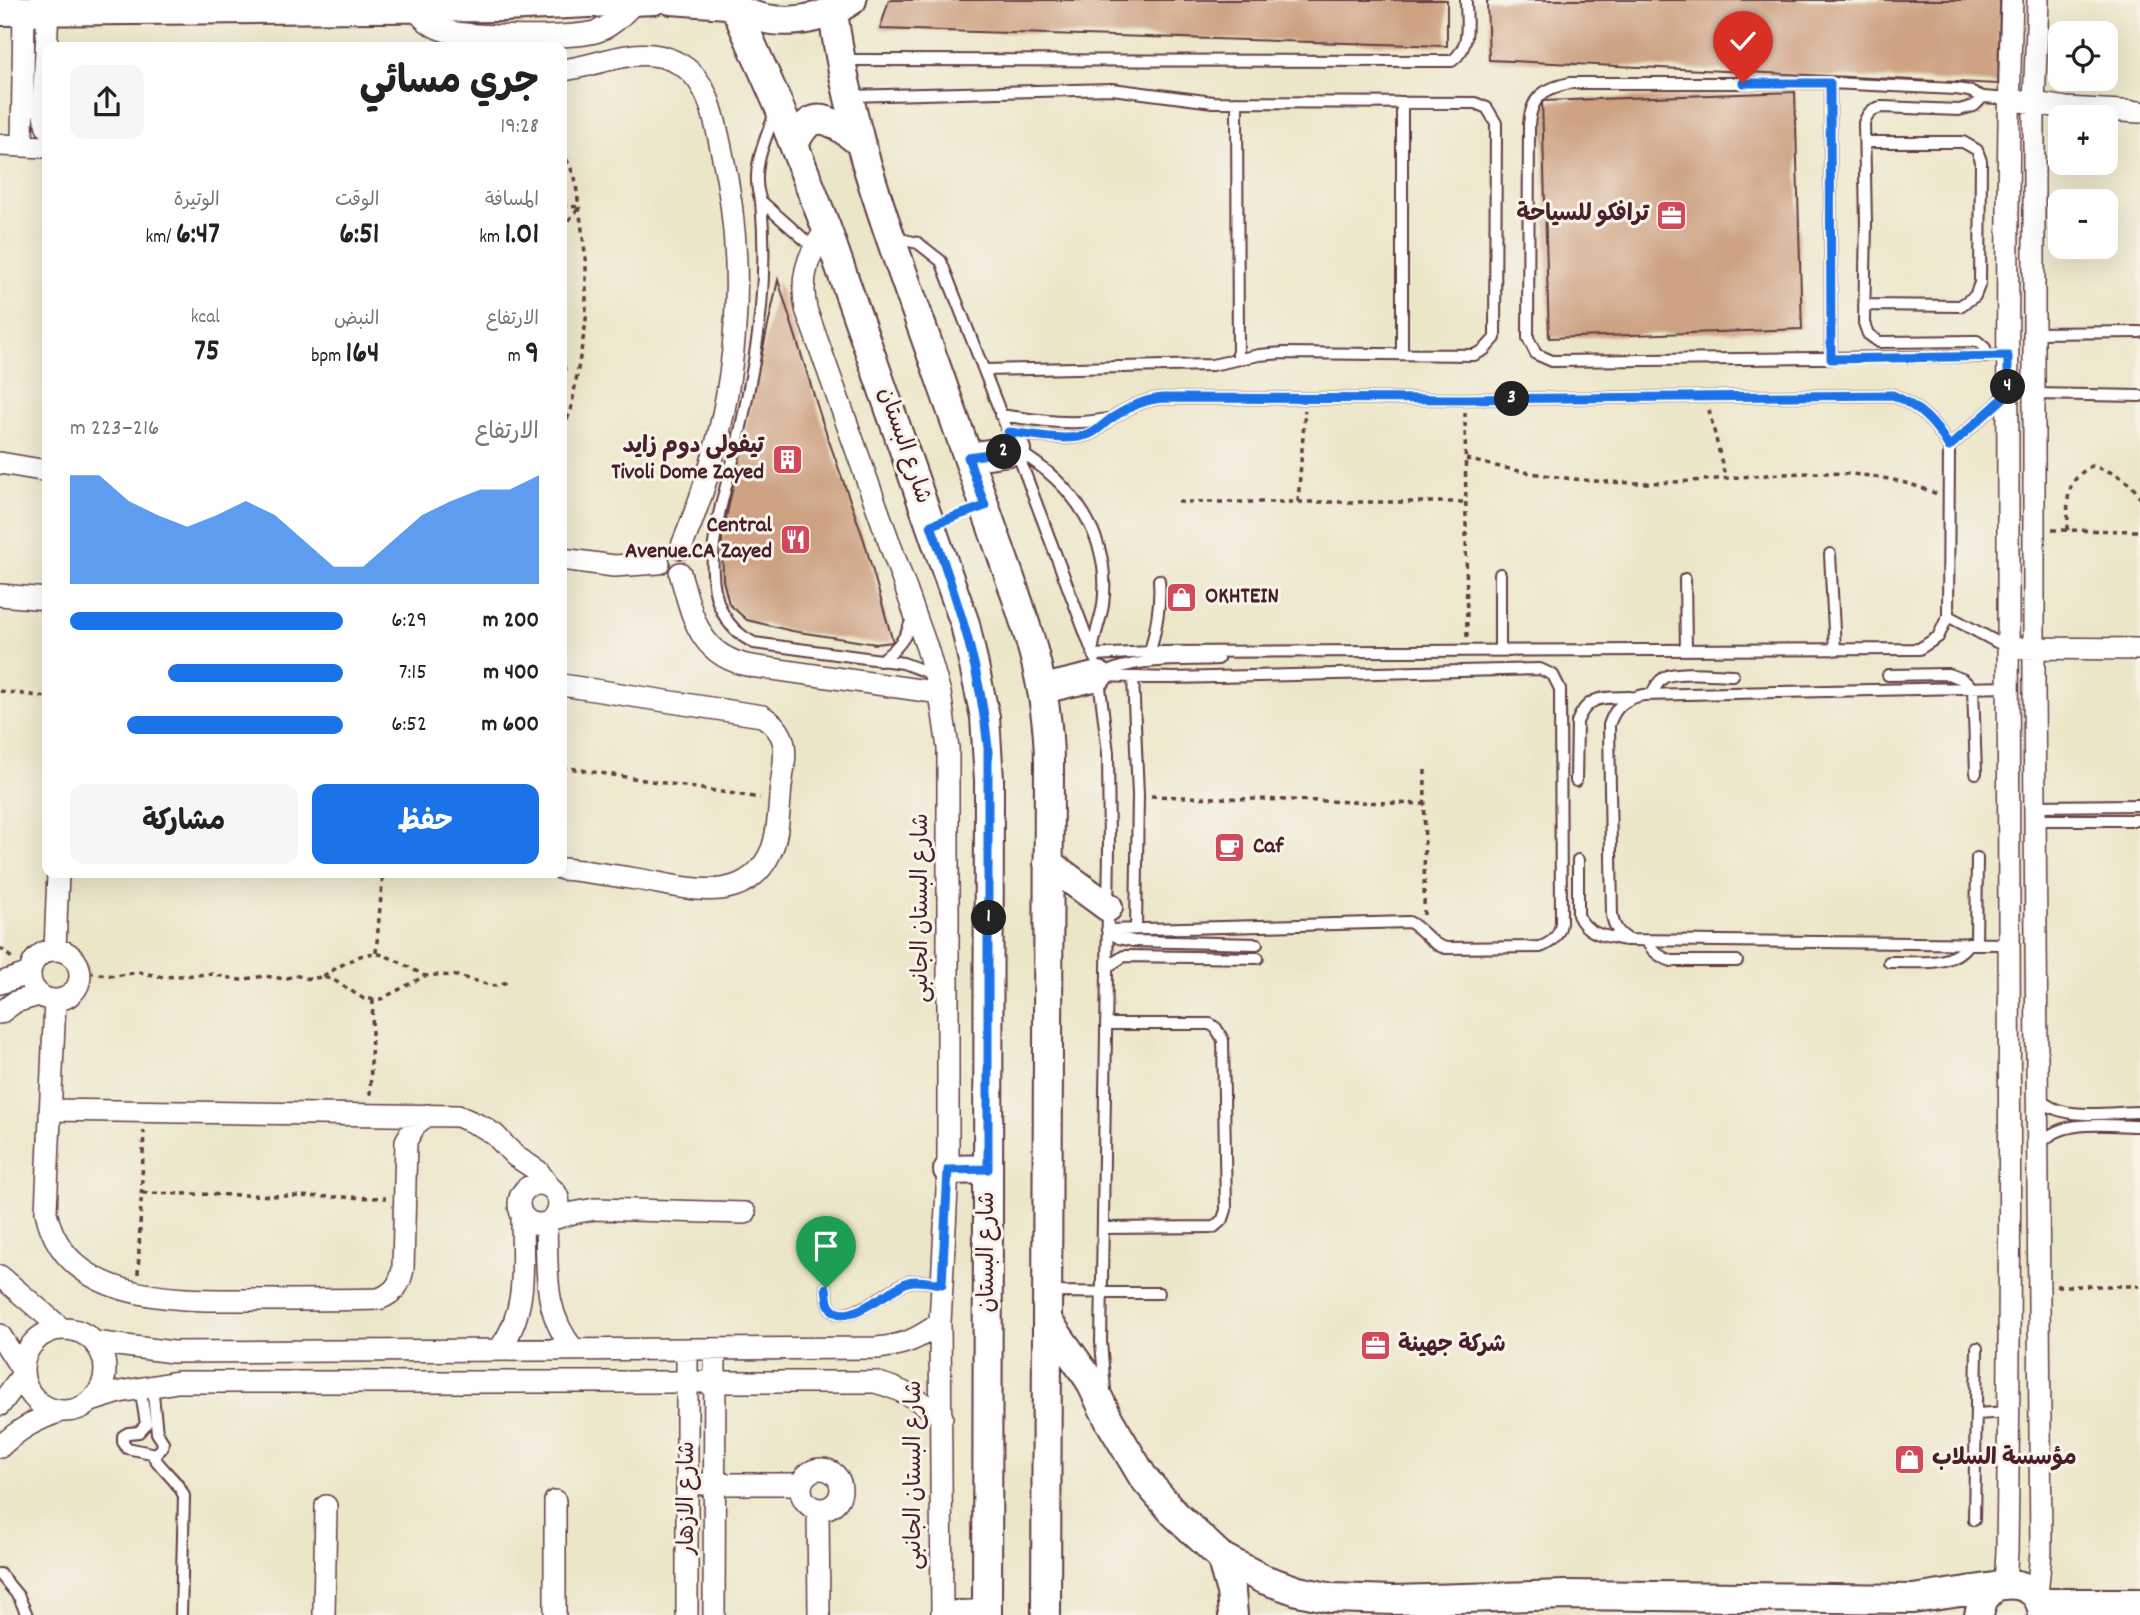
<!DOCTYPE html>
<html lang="ar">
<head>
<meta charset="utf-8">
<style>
	:root { --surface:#fff; --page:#f6f6f6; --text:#222; --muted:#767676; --accent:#1a73e8 }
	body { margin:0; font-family:Dekko,"Playpen Sans Arabic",sans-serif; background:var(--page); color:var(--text); direction:rtl; height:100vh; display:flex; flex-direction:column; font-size:26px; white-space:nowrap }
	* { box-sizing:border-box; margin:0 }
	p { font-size:23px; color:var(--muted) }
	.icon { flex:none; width:38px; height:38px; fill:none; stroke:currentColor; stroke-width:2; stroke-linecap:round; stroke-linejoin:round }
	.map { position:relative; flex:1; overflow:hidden; direction:ltr }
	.panel { position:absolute; left:42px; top:42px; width:525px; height:836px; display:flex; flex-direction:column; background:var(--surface); border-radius:14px; box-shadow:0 7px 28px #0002; direction:rtl }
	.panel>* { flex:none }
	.buttons { position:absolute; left:2048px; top:21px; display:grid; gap:14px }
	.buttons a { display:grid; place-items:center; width:70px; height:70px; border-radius:14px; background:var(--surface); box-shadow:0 7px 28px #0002; font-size:35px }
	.pin { position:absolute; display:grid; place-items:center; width:60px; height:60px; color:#fff; margin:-72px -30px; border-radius:50% 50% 50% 0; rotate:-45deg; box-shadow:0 0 7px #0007 }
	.pin .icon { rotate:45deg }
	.km { position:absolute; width:35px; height:35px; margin:-18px; border-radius:50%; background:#222; color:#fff; font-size:19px; line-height:35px; text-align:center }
	.round { display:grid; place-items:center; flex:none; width:74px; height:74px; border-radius:14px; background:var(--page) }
	.summary { display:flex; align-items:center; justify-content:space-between; height:119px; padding:0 28px }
	h1 { font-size:38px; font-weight:700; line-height:52px }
	.stats { display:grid; grid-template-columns:repeat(3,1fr); gap:10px; height:119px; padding:7px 28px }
	.stats div { display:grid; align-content:center }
	.stats b { font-size:30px; font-weight:700 }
	.stats small { font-size:19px; font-weight:400 }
	.stats p { font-size:19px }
	.chart { height:196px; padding:14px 28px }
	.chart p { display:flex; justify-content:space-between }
	.chart svg { width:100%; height:126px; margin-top:7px; fill:var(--accent); opacity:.7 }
	.primary-button { display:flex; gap:14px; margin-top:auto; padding:14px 28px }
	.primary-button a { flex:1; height:80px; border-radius:14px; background:var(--accent); color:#fff; font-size:28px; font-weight:700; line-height:80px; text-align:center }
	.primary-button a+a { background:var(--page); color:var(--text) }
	ul { padding:0 28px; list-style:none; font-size:23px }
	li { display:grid; grid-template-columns:112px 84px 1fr; align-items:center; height:52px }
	li i { height:18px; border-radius:9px; background:var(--accent) }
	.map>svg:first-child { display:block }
</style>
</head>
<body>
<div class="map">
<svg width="2140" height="1615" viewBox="0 0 2140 1615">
	<rect width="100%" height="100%" fill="#f7f3e8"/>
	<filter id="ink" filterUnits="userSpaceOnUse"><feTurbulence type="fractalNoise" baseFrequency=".0143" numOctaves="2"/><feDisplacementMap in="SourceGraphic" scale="14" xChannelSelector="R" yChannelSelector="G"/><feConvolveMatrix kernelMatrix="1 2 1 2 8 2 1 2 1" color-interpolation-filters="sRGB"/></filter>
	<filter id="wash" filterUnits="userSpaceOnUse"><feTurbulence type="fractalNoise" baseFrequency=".00686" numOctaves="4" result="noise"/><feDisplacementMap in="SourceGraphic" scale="28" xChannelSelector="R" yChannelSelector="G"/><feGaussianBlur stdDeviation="1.57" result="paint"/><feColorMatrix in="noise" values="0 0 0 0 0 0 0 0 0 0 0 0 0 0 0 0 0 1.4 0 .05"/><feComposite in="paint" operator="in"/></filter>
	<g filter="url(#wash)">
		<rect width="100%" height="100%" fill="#ece6c9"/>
		<g id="blocks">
			<path fill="#cda182" d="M889,0H1447V46L880,29Z
				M1487,0H2000L1998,84L1489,60Z
				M1795,92L1802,329L1549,338L1542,101Z
				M778,280L823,424L864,540L893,642L876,644L792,631L747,620L729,604L723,580L722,536Z"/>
		</g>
	</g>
	<g filter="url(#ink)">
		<use href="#blocks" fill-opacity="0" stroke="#623d43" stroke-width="2"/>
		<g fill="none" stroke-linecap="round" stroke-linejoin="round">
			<defs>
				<path id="lane" d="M843,60L1452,61C1472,46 1466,23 1466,0
					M1830,83L1831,359
					M849,96L1112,89L1213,102L1475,103L1487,108L1496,123L1495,338L1484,350L1474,355L1284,353L1259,355L1212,365L985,370
					M1983,97L1974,106L1959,110L1882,107C1871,109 1868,112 1864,123L1866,223L1864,323L1868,334L1879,342L1977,341L1985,348L1986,357
					M1237,102L1238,358
					M776,110C766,139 749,171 761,201L814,248
					M761,201C766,254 763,308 754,361C748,394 742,427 733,460C718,516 687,610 754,643L903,663L935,675
					M891,237L918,243L941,261L1010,437
					M1864,305L1960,306L1975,296L1980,283L1981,161L1977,150L1963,142H1865
					M2034,333L2140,332
					M1402,354V102
					M2008,356L1552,361L1536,354L1528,338L1529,124C1531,97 1544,88 1570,83H1830L1956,89L1969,91L1983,97L2009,99
					M2034,394L2140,396
					M1000,415C1035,420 1072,426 1107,419
					M1008,432C1033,434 1066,443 1090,434C1099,430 1104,423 1112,418C1128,408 1142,400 1162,398L1465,399L1893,395C1919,407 1935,422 1949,447L1948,616L1938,637L1919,649L1150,652L1094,655
					M1949,447L2006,396
					M1016,450C1073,483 1112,537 1103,605C1101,619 1095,632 1093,647
					M1017,452L1095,659
					M1830,554L1835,650
					M1685,579L1686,650
					M1948,616L2008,648
					M1500,650V574
					M1150,652C1156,628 1161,605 1159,580
					M880,661C897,649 908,637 912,616
					M1103,674C1137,657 1180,661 1218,659
					M1888,675L1948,674L1962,679L1973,688L1976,773
					M1098,676L1173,678L1540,669L1553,675L1560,689L1561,923C1559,936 1552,943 1540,947L1446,948C1430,945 1424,929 1409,922L1107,930
					M1133,677L1138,795L1136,929
					M1099,679L1108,753L1109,849L1101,1342L1105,1390
					M1652,695C1655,687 1658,681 1665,677C1679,670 1717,675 1733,675
					M1576,781L1577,722C1588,694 1604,698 1630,697
					M2034,806L2140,805
					M2034,820H2140
					M1578,860V915C1587,936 1607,936 1626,940
					M1107,930L1119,938L1133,941L1257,944
					M1647,942C1654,953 1660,957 1672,961H1737
					M1976,944L1977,858
					M2008,944L1629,940C1618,933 1614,927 1612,915L1609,725C1615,707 1624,699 1643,695L2008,687
					M1889,962C1917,961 1951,969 1969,943
					M1107,967L1124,956L1258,958
					M2039,1098C2060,1122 2110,1112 2140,1112
					M2039,1147C2057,1117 2109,1126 2140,1126
					M1103,1228L1214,1227L1223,1219L1226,1210L1223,1040L1216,1028L1210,1024H1106
					M826,1288C827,1293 827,1301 829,1305C842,1333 892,1286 908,1282C918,1279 931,1283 942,1284
					M1047,1292L1159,1293
					M140,1387L146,1424L139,1432L128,1433L123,1436V1442L127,1448L156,1454L162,1448L163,1442L157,1433L152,1385
					M1976,1414L2009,1412
					M152,1454C161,1470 178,1480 184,1496L181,1615
					M1974,1520L1977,1348
					M0,1574L19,1597L27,1615"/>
				<path id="street" d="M413,6C422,18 431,27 447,31C468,38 578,39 598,31C614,25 624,13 636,1
					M562,70C600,66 639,43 676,62C708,77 714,116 721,148C752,284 735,421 681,548
					M2021,101L2066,108L2140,112
					M47,127L43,111L48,10
					M0,145L47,147
					M22,146L24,11
					M827,230C807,253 800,279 806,309L927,648L940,693L948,748V1170L940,1323L942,1615
					M0,463L47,471
					M562,559L614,566L659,563
					M680,573C693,617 698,656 751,666L940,693
					M0,595L47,599
					M2023,648L2140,649
					M562,685L762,716C792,734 785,756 781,786C779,805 779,831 772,849C747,910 683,886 636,879C611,875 586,871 562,869
					M55,950L58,873
					M30 975a25 25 0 1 1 50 0a25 25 0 1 1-50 0Z
					M0,983L30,973
					M55,1000L46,1212C66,1306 182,1300 257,1300C298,1300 338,1300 379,1299C394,1293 400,1285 403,1269L406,1141L416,1124L427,1115
					M0,1013L15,1002L39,995
					M50,1110L458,1116L483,1127L495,1135L515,1156L538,1171L549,1186
					M519 1204a20 20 0 1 1 40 0a20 20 0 1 1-40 0Z
					M553,1219L573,1213L595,1209L745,1213
					M546,1224C548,1271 542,1311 574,1350
					M0,1276L62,1329
					M23 1370a41 41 0 1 1 82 0a41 41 0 1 1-82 0Z
					M0,1335L22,1370
					M94,1342L173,1352L877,1348C905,1345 918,1339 940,1323
					M687,1349V1615
					M499,1350C529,1311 522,1263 522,1216
					M91,1401L120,1392L177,1382H875C901,1389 920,1400 942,1417
					M0,1405L23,1374
					M0,1447C19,1429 37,1419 61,1411
					M801 1489a20 20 0 1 1 40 0a20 20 0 1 1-40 0Z
					M702,1484H801
					M818,1509L819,1615
					M2005,1584L2007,1552C2012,1212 2008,871 2008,530C2008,354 2006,177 2012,0
					M2037,1596L2041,1552L2034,689V104L2038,0
					M324,1615L326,1506
					M555,1615V1501
					M714,1615L715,1349"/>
				<path id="secondary" d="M671,0L727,4
					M727,4C767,28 814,26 852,0
					M736,9L778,104L827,230L965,624L985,717L989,780L987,1615
					M0,11L503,7L654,0
					M833,12C846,112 879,207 913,302C938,373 964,444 988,516C1017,599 1048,672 1049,761L1046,1615
					M794,145C811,104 833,120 859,142
					M968,457L1016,450
					M1043,689L1098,676
					M1048,863L1108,907
					M948,1170L988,1169
					M1047,1320L1089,1379L1109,1420L1143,1477L1174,1513L1221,1557L1263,1579L1298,1591L1332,1598L1394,1600L1566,1595L1913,1599L1994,1587
					M1221,1557L1231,1592L1233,1615
					M2042,1603H2140
					M957,1615L987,1614
					M1979,1615L1983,1600L1994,1587C2018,1580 2041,1588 2043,1615"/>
			</defs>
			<use href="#lane" stroke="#623d43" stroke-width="14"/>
			<use href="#street" stroke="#623d43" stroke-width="24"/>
			<use href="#secondary" stroke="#623d43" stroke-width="32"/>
			<path stroke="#623d43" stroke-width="3.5" stroke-dasharray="5 5" stroke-linecap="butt" d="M562,150L575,177L586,260V322L571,410L566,422L562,425
				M562,193V195
				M562,206L580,207
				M562,228L580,207
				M562,346L565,373L562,391
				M1709,410L1726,480
				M1465,412L1467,639
				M1466,459C1525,474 1584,483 1646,483C1740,482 1848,455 1937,494
				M1178,502H1467
				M1298,502L1305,410
				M2052,530L2140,531
				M2068,530C2068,500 2063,483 2091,466C2112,471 2130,479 2140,498
				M0,691L47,697
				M562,767L760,798
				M1151,796L1425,804
				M1424,915L1425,769
				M0,948L12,958
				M376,953L383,873
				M79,971L115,976L138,972L163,977L211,974L240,980L264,976L286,979L294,975L310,979L321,977L332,979L364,999H381L425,976L436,975L458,976L494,986L511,981
				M323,976C375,945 372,947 425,976
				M370,1095L373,999
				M143,1193L386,1198
				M138,1274L144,1131
				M2056,1286H2140"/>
			<use href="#lane" stroke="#fff" stroke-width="10"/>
			<use href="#street" stroke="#fff" stroke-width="21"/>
			<use href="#secondary" stroke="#fff" stroke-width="28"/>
		</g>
	</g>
	<g fill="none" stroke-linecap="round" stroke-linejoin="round" filter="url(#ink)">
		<defs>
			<path id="route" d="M826,1288C827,1293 827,1301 829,1305C843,1333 892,1287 908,1282C918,1279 931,1283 942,1284L948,1170L988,1169V748C980,665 958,603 931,525L985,506L968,457L1016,450L1008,432C1033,434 1066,443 1090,434C1099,430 1104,423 1112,418C1128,408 1142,400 1162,398L1465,399L1893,395C1919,407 1935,422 1949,447L2008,394V356L1831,359L1830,83H1743"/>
		</defs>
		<use href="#route" stroke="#fff" stroke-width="14"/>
		<use href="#route" stroke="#1a73e8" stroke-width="9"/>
	</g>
	<defs>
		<symbol id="office-square" viewBox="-11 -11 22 22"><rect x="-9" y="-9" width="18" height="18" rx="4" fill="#d1495b" stroke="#f7f3e8"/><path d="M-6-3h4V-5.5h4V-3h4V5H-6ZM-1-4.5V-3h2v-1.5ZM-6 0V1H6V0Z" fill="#fff"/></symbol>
		<symbol id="building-square" viewBox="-11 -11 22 22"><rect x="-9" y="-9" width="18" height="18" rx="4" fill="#d1495b" stroke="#f7f3e8"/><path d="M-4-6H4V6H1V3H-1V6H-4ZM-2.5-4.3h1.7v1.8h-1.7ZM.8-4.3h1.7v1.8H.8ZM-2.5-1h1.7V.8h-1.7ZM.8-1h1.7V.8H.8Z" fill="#fff"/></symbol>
		<symbol id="restaurant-square" viewBox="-11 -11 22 22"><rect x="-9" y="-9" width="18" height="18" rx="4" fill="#d1495b" stroke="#f7f3e8"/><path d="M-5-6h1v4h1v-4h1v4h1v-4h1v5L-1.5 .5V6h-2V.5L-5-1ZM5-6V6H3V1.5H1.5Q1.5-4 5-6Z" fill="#fff"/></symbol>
		<symbol id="shop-square" viewBox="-11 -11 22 22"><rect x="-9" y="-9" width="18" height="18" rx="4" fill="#d1495b" stroke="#f7f3e8"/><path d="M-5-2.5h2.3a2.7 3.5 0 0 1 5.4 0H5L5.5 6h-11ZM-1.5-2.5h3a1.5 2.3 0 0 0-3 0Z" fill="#fff"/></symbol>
		<symbol id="cafe-square" viewBox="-11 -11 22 22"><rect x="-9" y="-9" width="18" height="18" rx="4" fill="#d1495b" stroke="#f7f3e8"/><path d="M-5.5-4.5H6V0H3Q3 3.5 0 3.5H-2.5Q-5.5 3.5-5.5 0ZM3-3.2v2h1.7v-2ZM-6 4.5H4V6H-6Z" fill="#fff"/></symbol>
	</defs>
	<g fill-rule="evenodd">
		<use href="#office-square" x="1654" y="198" width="35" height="35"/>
		<use href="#building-square" x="770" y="442" width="35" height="35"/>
		<use href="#restaurant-square" x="778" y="522" width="35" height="35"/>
		<use href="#shop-square" x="1164" y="580" width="35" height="35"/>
		<use href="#cafe-square" x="1212" y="830" width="35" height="35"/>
		<use href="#office-square" x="1358" y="1328" width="35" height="35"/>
		<use href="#shop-square" x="1892" y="1442" width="35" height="35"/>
	</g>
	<g text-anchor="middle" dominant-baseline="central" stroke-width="6" stroke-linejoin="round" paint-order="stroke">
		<g font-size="23" font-weight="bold" fill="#4a1f2b" stroke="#f7f3e8" text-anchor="start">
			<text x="1649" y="215" text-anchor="end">ترافكو للسياحة</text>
			<text x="764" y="447" text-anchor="end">تيفولى دوم زايد<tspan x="764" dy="26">Tivoli Dome Zayed</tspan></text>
			<text x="772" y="526" text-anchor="end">Central<tspan x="772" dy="26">Avenue.CA Zayed</tspan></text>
			<text x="1205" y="597">OKHTEIN</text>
			<text x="1253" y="847">Caf</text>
			<text x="1398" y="1346">شركة جهينة</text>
			<text x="1932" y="1459">مؤسسة السلاب</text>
		</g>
		<g font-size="23" fill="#4a1f2b" stroke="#f7f3e8">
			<text transform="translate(903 446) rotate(71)">شارع البستان</text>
			<text transform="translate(922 908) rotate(-90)">شارع البستان الجانبى</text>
			<text transform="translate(988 1252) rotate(-90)">شارع البستان</text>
			<text transform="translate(915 1475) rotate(-90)">شارع البستان الجانبى</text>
			<text transform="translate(688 1498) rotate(-90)">شارع الازهار</text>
		</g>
	</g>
</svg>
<div class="buttons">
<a><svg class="icon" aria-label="locate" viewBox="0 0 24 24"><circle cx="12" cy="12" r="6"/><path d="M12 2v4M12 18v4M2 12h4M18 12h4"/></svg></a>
<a>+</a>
<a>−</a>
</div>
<div class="pin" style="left:826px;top:1288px;background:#1e9e55"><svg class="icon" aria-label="arrive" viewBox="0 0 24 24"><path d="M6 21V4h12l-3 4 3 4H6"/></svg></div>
<div class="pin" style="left:1743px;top:83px;background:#d93025"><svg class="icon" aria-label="check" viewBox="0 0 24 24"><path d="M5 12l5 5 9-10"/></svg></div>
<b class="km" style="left:989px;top:918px">1</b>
<b class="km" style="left:1004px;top:452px">2</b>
<b class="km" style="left:1512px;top:399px">3</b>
<b class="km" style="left:2008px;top:387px">4</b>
<section class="panel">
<div class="summary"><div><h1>جري مسائي</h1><p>19:28</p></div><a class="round"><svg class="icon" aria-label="share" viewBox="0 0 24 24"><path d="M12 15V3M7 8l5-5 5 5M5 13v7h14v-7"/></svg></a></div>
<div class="stats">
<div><p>المسافة</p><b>1.01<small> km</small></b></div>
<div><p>الوقت</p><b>6:51</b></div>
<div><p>الوتيرة</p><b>6:47<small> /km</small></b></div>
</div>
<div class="stats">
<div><p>الارتفاع</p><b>9<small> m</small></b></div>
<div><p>النبض</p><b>164<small> bpm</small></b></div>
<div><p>kcal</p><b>75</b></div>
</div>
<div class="chart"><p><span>الارتفاع</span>216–223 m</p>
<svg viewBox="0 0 160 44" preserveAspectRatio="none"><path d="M0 44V6L10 6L20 15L30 20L40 24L50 20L60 15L70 20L80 29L90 38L100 38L110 29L120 20L130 15L140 11L150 11L160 6V44z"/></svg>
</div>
<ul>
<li><b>200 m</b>6:29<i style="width:100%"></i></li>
<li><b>400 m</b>7:15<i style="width:64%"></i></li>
<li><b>600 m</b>6:52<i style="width:79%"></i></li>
</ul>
<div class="primary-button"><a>حفظ</a><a>مشاركة</a></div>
</section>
</div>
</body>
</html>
